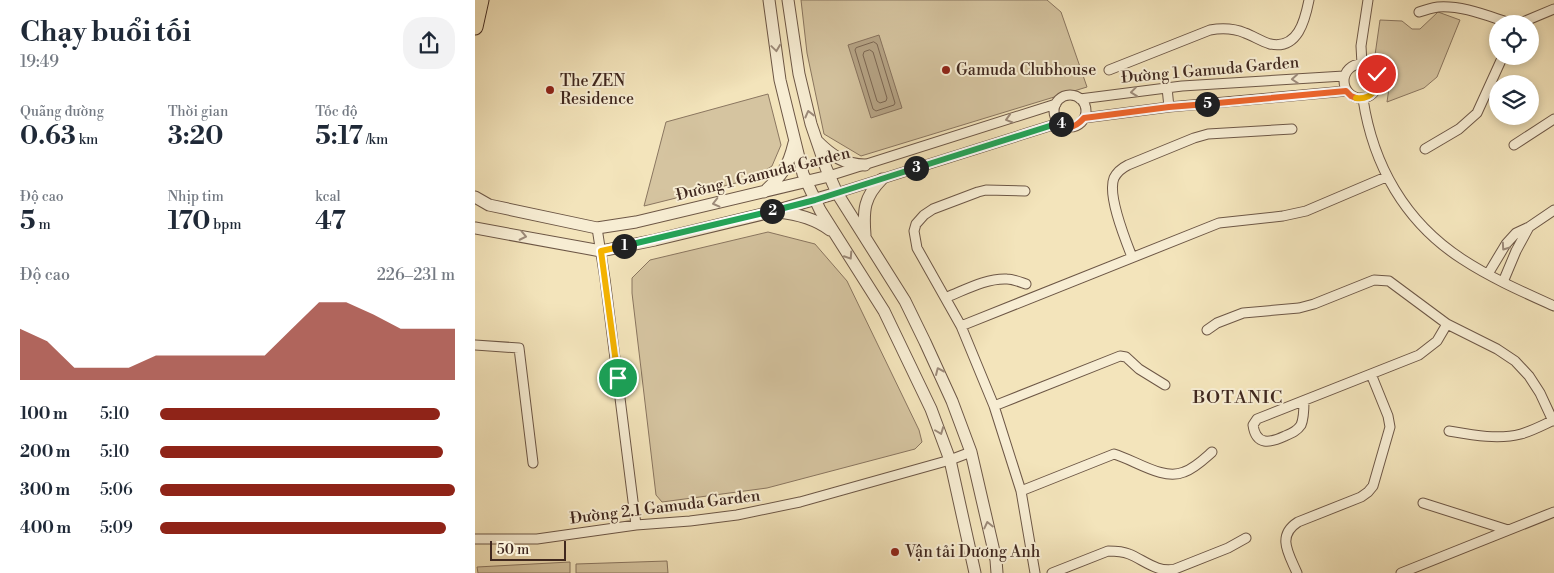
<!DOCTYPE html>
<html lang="vi">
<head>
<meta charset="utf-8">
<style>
	:root { --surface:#fff; --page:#f2f2f3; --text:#1f2937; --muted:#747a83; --accent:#8f2418 }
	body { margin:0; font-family:"Libre Bodoni",serif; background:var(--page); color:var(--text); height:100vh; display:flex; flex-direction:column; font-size:19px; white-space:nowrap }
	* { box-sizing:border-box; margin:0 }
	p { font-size:16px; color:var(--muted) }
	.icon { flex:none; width:28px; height:28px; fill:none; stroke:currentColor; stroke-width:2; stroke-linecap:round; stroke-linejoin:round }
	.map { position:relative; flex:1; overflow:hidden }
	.panel { display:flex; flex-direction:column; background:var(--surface); width:475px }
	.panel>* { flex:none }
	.tools { position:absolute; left:1014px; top:15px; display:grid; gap:10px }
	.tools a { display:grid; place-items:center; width:50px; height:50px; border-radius:50%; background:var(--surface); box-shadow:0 2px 8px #0003; font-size:25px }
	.scale { position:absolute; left:15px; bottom:12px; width:76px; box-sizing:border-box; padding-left:5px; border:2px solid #40281f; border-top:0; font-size:14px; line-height:18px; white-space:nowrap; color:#40281f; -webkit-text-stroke:4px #f7edd3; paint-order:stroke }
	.pin { position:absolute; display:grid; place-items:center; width:42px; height:42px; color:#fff; margin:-21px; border:2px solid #fff; border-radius:50%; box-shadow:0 1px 5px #0007 }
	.km { position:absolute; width:25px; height:25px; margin:-12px; border-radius:50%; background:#222; color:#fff; font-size:14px; line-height:25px; text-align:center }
	.round { display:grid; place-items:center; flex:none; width:52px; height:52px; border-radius:20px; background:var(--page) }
	.headline { display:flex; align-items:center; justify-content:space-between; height:85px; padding:0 20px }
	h1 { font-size:28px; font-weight:800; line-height:38px }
	.figures { display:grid; grid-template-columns:repeat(3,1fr); gap:8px; height:85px; padding:5px 20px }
	.figures div { display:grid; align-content:center }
	.figures b { font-size:25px; font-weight:800 }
	.figures small { font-size:14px; font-weight:400 }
	.figures p { font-size:14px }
	.chart { height:140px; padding:10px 20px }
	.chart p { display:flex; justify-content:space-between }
	.chart svg { width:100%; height:90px; margin-top:5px; fill:var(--accent); opacity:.7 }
	ul { padding:0 20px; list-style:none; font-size:16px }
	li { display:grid; grid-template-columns:80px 60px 1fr; align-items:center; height:38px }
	li i { height:12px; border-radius:6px; background:var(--accent) }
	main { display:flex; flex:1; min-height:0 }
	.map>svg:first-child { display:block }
</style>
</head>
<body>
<main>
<section class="panel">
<div class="headline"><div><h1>Chạy buổi tối</h1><p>19:49</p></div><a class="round"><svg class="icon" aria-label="share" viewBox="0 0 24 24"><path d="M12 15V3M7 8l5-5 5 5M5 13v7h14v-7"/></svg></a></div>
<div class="figures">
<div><p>Quãng đường</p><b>0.63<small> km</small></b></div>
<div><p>Thời gian</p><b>3:20</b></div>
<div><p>Tốc độ</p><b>5:17<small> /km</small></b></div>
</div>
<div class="figures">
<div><p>Độ cao</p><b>5<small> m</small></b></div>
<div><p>Nhịp tim</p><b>170<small> bpm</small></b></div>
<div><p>kcal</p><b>47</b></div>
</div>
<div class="chart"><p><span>Độ cao</span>226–231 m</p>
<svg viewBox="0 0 160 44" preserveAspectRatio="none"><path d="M0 44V19L10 25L20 38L30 38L40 38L50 32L60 32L70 32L80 32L90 32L100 19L110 6L120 6L130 12L140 19L150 19L160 19V44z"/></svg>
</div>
<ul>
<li><b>100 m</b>5:10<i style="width:95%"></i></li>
<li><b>200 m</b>5:10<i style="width:96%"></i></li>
<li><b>300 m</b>5:06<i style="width:100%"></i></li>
<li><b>400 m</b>5:09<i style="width:97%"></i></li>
</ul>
</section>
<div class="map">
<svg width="1079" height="573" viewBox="0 0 1079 573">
	<rect width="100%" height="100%" fill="#f3e4bb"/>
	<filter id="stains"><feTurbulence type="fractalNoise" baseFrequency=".004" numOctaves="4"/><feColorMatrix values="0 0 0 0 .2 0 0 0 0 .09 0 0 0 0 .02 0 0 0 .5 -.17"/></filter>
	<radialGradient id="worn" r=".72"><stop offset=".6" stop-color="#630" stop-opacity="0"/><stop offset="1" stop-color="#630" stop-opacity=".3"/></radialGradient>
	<path fill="#d5c4a0" stroke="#8a7660" d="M326,0H572L586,12L612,87L386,156L349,134L332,53Z
		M963,12L985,20L962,77L949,88L912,102L916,74L900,55L905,20L927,21L937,29H945Z
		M293,94L306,145L297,166L277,179L169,206L191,122Z
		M293,232L340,244L372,281L444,430L447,442L440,449L292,488L187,502L181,495L157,293V278L175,260Z
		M192,561L193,573H101V564Z
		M95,562V573H3L2,567Z"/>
	<path fill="#b6a486" stroke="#87725d" d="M404,35L427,108L396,118L373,45Z"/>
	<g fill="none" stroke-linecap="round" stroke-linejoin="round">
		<path stroke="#7b6652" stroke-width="1" d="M399,42L402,44L420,103L419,105L401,111L398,109L380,50L381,48Z
			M395,50L398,52L412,98L411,101L405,103L402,101L388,55L389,52Z"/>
		<defs>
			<path id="minor" d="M944,12C950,10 957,8 963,7C988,5 1015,17 1038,24
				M1043,24L1079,9
				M869 81a17 17 0 1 1 34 0a17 17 0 1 1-34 0Z
				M887,64L886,46L893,0
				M634,70L735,30C747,28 758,28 770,33C778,36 786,41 795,44C823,50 830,20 834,0
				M692,88L694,107
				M579 111a16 16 0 1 1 32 0a16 16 0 1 1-32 0Z
				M605,99L707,86L869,76
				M888,99C898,165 930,222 987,259C1016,278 1048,292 1079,306
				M609,118L694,107L871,91
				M1039,145L1079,119
				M950,149L984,129L1002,113L1028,56
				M354,176L581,104
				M550,191L511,190L503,192L458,209L449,215L441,224L439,231L442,248L486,326L519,406L546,491L560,573
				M362,193L584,123
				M122,228L130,279L161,525
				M657,257C650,239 632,195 639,178C642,172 647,168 653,165L719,138L733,134L817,129
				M1013,274L1031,244L1041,233L1054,227L1079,210
				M1028,282L1041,251L1054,227
				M472,297C490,290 511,278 532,279C538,279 545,282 551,284
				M486,326L744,223L808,216L831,211L911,177
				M732,330L742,323L768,313L824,308L839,304L899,280L914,281L972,324L1022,349L1040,361L1054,376L1065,393L1078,421
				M0,345L44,348L58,463
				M829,401C829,409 829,418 826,425C822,431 817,433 810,436C795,443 781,446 778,425L782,419L944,355L962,341L972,324
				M519,406L645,356L651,357L664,369L690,385
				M974,431C997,435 1023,440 1046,434C1057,431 1068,425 1079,420
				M546,491L639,454C660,460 688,481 709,472C720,468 729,459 737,452
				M948,503L1033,530
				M0,539H62L161,525L215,521L262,515L325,502L475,460L496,452
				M577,573L633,551C640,551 647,551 654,554C669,560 682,573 700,569L753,548L771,538
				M822,573C814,554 801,536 823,522L886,497L893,492L898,486L915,427L913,416L896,374
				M926,573L1079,512"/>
			<path id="tertiary" d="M294,0L305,80L328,174L345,210L409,311L456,409L475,460L500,573
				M313,0L324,74L336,124L351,168L362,193L430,301L450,342L477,401L496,452L521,560L522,573
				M342,141C356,155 370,165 390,165
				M289,192C307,175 313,168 319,143
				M0,197L14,205L122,228L161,222L354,176
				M303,212C322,214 339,218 355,230
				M0,228L126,251L180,240L296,212L362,193
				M390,235C388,210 389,197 407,179"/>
			<path id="primary" d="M0,27L6,0"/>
		</defs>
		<use href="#minor" stroke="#6d5746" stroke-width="11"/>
		<use href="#tertiary" stroke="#6d5746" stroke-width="13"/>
		<use href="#primary" stroke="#40281f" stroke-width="17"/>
		<use href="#minor" stroke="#f7edd3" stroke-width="9"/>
		<use href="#tertiary" stroke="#f7edd3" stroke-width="11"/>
		<use href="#primary" stroke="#f3e4bb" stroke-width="15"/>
	</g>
	<defs><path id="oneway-chevron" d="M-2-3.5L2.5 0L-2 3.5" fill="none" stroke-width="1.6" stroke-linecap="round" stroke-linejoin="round" transform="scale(1.25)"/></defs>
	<g stroke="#9c8a79">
		<use href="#oneway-chevron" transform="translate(301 48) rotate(82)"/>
		<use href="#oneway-chevron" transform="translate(820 79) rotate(176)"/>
		<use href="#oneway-chevron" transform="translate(659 92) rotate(173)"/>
		<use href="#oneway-chevron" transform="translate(334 114) rotate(-104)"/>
		<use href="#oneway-chevron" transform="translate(534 119) rotate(163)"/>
		<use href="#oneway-chevron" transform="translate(241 203) rotate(166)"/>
		<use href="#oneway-chevron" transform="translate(48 236) rotate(12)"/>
		<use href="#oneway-chevron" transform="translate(1030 247) rotate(125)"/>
		<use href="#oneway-chevron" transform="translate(374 256) rotate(57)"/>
		<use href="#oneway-chevron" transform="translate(464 371) rotate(-114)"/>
		<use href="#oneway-chevron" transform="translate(465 431) rotate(69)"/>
		<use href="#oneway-chevron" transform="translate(513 525) rotate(-103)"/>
	</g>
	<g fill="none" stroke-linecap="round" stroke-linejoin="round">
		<defs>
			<path id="split-1" d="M143,378L126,251L149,246"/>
			<path id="split-2" d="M149,246L297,211"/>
			<path id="split-3" d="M297,211L340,200L441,168"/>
			<path id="split-4" d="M441,168L584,123L586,124"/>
			<path id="split-5" d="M586,124C595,130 602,126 609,118L694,107L732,104"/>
			<path id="split-6" d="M732,104L871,91L876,96L881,98"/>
			<path id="split-7" d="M881,98C896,100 905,89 902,74"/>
		</defs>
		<use href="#split-1" stroke="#fff" stroke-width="10"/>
		<use href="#split-2" stroke="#fff" stroke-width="10"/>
		<use href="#split-3" stroke="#fff" stroke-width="10"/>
		<use href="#split-4" stroke="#fff" stroke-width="10"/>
		<use href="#split-5" stroke="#fff" stroke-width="10"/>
		<use href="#split-6" stroke="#fff" stroke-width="10"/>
		<use href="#split-7" stroke="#fff" stroke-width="10"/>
		<use href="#split-1" stroke="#f5b400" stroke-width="6"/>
		<use href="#split-2" stroke="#22a559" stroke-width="6"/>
		<use href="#split-3" stroke="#22a559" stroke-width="6"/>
		<use href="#split-4" stroke="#22a559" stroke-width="6"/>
		<use href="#split-5" stroke="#f0652b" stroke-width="6"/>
		<use href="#split-6" stroke="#f0652b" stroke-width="6"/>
		<use href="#split-7" stroke="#f5b400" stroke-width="6"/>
	</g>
	<g fill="#8f2418" stroke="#f7edd3" stroke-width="2">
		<circle cx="471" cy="70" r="5"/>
		<circle cx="75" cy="90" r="5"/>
		<circle cx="420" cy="552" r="5"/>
	</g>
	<g text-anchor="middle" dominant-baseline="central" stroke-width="4" stroke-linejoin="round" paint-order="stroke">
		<g font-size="16" fill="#40281f" stroke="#f7edd3" text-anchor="start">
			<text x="481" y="70">Gamuda Clubhouse</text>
			<text x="85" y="81">The ZEN<tspan x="85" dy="18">Residence</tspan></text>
			<text x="430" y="552">Vận tải Dương Anh</text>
		</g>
		<g font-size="16" fill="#40281f" stroke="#f7edd3">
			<text transform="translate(735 70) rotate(-5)">Đường 1 Gamuda Garden</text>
			<text transform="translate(288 174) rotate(-14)">Đường 1 Gamuda Garden</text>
			<text transform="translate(190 507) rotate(-7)">Đường 2.1 Gamuda Garden</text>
		</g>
		<g font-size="18" letter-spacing="1" fill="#40281f" stroke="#f7edd3">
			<text x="763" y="397">BOTANIC</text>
		</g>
	</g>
	<rect width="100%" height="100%" filter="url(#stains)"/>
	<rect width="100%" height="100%" fill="url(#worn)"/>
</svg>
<div class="tools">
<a><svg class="icon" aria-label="locate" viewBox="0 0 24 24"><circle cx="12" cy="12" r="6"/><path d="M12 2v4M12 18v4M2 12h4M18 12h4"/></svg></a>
<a><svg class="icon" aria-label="layers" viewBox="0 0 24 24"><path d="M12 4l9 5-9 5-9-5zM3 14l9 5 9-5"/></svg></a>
</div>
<div class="scale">50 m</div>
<div class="pin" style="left:143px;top:378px;background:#1e9e55"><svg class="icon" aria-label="arrive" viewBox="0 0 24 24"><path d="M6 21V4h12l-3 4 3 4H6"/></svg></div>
<div class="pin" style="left:902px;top:74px;background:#d93025"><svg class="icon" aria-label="check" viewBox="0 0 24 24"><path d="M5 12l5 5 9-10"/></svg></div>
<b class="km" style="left:149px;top:246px">1</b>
<b class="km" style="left:297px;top:211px">2</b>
<b class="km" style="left:441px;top:168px">3</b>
<b class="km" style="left:586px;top:124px">4</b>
<b class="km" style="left:732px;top:104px">5</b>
</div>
</main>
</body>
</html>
